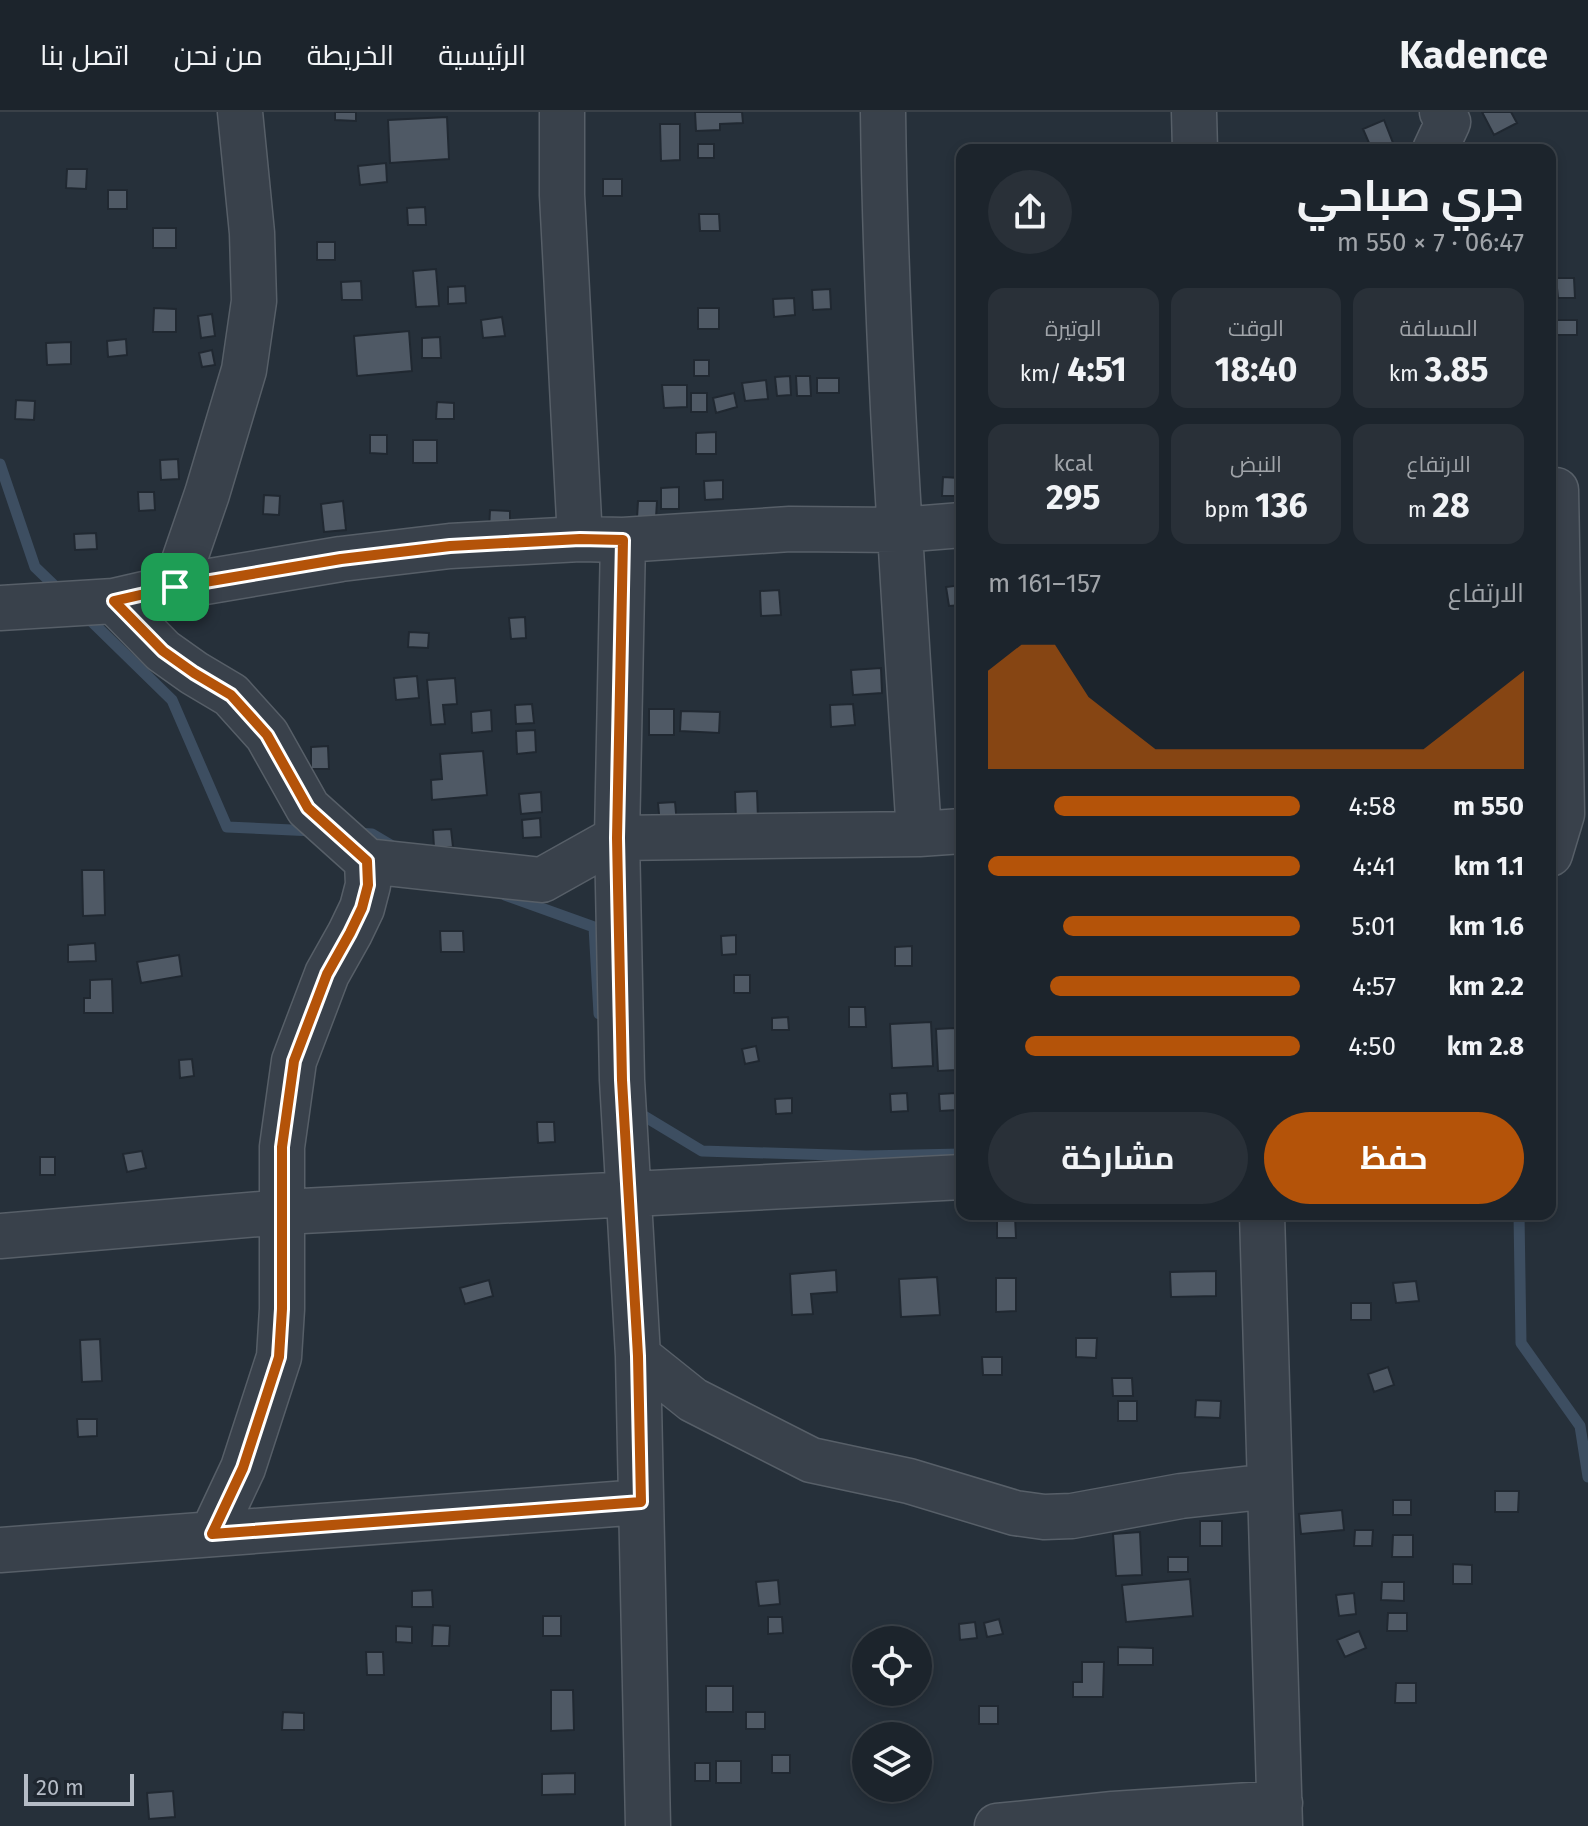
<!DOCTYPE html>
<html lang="ar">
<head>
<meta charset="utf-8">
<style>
	:root { --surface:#1c242c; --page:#293038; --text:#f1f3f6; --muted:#a0a4a9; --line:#3a4148; --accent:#b45309 }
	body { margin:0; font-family:"Fira Sans",Cairo,sans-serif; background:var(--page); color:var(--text); direction:rtl; height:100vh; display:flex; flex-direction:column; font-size:30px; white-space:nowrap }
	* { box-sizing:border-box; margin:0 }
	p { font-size:26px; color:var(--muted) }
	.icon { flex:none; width:44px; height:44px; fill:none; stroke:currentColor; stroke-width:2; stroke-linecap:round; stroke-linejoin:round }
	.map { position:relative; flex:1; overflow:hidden; direction:ltr }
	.sheet { position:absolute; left:956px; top:32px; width:600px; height:1076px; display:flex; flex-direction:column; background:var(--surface); border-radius:16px; box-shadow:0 4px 12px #0003,0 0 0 2px var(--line); direction:rtl }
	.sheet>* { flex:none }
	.tools { position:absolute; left:852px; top:1514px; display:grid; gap:16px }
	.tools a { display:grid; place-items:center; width:80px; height:80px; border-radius:50%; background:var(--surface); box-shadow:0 4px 12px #0003,0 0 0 2px var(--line); font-size:40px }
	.scale { position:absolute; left:24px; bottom:20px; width:110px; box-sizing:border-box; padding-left:8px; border:4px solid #b5bcc6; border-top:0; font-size:22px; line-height:28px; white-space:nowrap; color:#b5bcc6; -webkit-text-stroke:6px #1e262f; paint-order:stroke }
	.pin { position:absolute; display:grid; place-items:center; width:68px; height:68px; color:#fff; margin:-34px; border-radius:16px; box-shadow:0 4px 12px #0006 }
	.round { display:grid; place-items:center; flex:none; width:84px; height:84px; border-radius:42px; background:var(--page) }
	.overview { display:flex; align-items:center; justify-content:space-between; height:136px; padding:0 32px }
	h1 { font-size:44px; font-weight:700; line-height:60px }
	.stats { display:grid; grid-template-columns:repeat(3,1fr); gap:12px; height:136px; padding:8px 32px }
	.stats div { display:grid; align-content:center; border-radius:16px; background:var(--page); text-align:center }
	.stats b { font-size:34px; font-weight:700 }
	.stats small { font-size:22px; font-weight:400 }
	.stats p { font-size:22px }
	.chart { height:224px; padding:16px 32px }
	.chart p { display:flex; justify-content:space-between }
	.chart svg { width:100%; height:144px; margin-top:8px; fill:var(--accent); opacity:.7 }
	.primary-button { display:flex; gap:16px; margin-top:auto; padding:16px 32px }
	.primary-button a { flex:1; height:92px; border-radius:48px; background:var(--accent); color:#fff; font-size:32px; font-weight:700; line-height:92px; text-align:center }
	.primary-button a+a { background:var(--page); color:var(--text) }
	ul { padding:0 32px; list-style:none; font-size:26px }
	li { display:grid; grid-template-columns:128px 96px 1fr; align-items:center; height:60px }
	li i { height:20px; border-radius:10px; background:var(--accent) }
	header { display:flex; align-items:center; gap:48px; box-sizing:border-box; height:112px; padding:0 40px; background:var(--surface); border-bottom:2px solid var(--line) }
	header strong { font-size:38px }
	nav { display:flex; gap:44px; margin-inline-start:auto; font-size:28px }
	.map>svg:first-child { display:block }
</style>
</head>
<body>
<header>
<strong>Kadence</strong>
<nav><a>الرئيسية</a><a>الخريطة</a><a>من نحن</a><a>اتصل بنا</a></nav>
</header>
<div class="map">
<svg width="1588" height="1714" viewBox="0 0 1588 1714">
	<rect width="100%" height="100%" fill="#26303a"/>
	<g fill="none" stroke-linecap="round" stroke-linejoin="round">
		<path stroke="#3d4e61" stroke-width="11" d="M0,352L35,455L61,480
			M85,503L172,588L227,715L314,719
			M355,721L372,722L394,735
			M505,783L594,815L599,902
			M634,998L702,1039L866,1044L962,1042
			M1519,1102L1521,1231L1580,1314L1588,1365"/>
	</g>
	<path fill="#4f5965" stroke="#202831" stroke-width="2" d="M335,0H356V9L335,8Z
		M695,0H742L743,11L720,12V18L696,19Z
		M1482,0H1511L1517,11L1494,23Z
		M447,5L449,47L390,51L388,8Z
		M1384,8L1393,31L1372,38L1363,17Z
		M660,12H680V48L661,49Z
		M698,32H714V46H698Z
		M386,51L387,70L360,73L358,54Z
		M67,57H87L86,77L66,76Z
		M603,67H622V84H603Z
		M108,78H127V97H108Z
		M425,95L426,113H408L407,96Z
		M699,102H719L720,119H700Z
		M153,116H176V136H153Z
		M317,130H335V148H317Z
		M436,157L439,194L416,195L413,159Z
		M1556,166H1574L1575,186H1558Z
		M361,169L362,188H342L341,170Z
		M465,174L466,191L448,192V175Z
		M830,177L831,197L813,198L812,178Z
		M794,186L795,203L774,205L773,187Z
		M154,196L176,197V220H153Z
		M698,196H719V217H698Z
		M212,202L215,224L201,226L198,204Z
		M502,205L505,224L483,226L481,208Z
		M1556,208H1577V223H1556Z
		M409,219L412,259L357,264L354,224Z
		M440,225L441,246H422V226Z
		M126,227L127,243L108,245L107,229Z
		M71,230V252L47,253L46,231Z
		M212,238L215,253L202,255L199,241Z
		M694,248H709V264H694Z
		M790,264L791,283L777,284L775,265Z
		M796,264H810L811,284H797Z
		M817,266H839V281H817Z
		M766,268L768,287L745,289L742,271Z
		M662,273H687V295L664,296Z
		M691,281H707V300H691Z
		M734,281L737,295L716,301L713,286Z
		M16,288L35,289L34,308L15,307Z
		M437,290L454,291V307H436Z
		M716,320V342H696V321Z
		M370,323H387V342L370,341Z
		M413,328H437V351H413Z
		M178,347L179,367L161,368L160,348Z
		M943,365L960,366V384H942Z
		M723,368V387L705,388L704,369Z
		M679,375V397H661V376Z
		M138,380H154L155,398L139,399Z
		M264,383L280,384L279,403L263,402Z
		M343,389L346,418L324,420L321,392Z
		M638,389H657L656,406H637Z
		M490,398L510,399V419L489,418Z
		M96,421L97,437L75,438L74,422Z
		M962,473V493L949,494L946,475Z
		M779,478L781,503L761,504L760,479Z
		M525,505L526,526L511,527L509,506Z
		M409,520L429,521L428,536L408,535Z
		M881,556L882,581L853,583L851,558Z
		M417,564L419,586L396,588L394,566Z
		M455,566L457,592L443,593L445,612L431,613L427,568Z
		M532,592L534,611L516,612L515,593Z
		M853,592L855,613L831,615L830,593Z
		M649,597H674V623H649Z
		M491,598L492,619L472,621L471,600Z
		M681,599L720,600L719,621L680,619Z
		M535,618L536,640L517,642L516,619Z
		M328,634L329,657H311V635Z
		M483,639L487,683L432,688L431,668L442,667L440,642Z
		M757,679L758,707L736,708L735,680Z
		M541,680L542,700L521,702L519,682Z
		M675,690L677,712L660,713L658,691Z
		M540,706L541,725L523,726L522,708Z
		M451,717L453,735L434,736L433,718Z
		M82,758H104L105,803L83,804Z
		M440,819H463L464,840H441Z
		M736,823V842L722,843L721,824Z
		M95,831L96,849L68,850V833Z
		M912,834V854H895V835Z
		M179,843L182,864L141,871L137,850Z
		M734,863H750V881H734Z
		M112,867L113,901H84V886H90V868Z
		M849,895H865L866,915H849Z
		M788,905L789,918H772V906Z
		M931,910L933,954L892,956L890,912Z
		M955,916L957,958L938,959L936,917Z
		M756,934L759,949L745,952L742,937Z
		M192,947L194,964L180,966L179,948Z
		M907,981L908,999L891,1000L890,982Z
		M956,981L957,998L940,999L939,982Z
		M792,986V1001L776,1002L775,987Z
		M537,1010H554L555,1030L538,1031Z
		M142,1039L146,1056L127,1060L123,1042Z
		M40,1045H55V1063H40Z
		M1015,1104L1016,1126H997V1105Z
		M836,1158L837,1180L811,1182L813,1202L792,1203L790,1162Z
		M1216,1159V1184L1171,1185L1170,1160Z
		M937,1165L940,1203L901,1205L899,1167Z
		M996,1166H1016V1199L996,1200Z
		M489,1168L493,1184L465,1192L460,1176Z
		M1416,1169L1419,1189L1396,1191L1393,1171Z
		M1351,1191H1371V1208H1351Z
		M1076,1226H1097L1096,1246L1076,1245Z
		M100,1227L102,1269L82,1270L80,1228Z
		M982,1245H1002V1263H983Z
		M1388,1255L1394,1273L1374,1280L1368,1262Z
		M1112,1266H1132L1133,1284H1113Z
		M1196,1288L1221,1289L1220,1306L1195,1305Z
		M1118,1289H1137V1309H1118Z
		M77,1307H97V1324L78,1325Z
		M1495,1379H1519L1518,1400H1495Z
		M1393,1388H1411V1403H1393Z
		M1342,1398L1344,1418L1301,1422L1299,1402Z
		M1200,1409H1222V1434H1200Z
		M1355,1418H1373L1372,1434H1354Z
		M1140,1420L1142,1463L1116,1464L1113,1422Z
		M1393,1423H1413V1445H1392Z
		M1168,1445H1188V1460H1168Z
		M1453,1452L1472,1453V1472H1453Z
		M1190,1467L1193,1504L1126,1510L1122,1473Z
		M778,1468L780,1492L759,1494L756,1470Z
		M1382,1470H1404V1489L1381,1488Z
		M432,1478L433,1495H412V1479Z
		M1354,1481L1356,1502L1339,1504L1336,1483Z
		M1388,1501H1407V1519H1387Z
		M543,1504H561V1524H543Z
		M768,1505H782L783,1521L768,1522Z
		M999,1507L1003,1522L987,1525L984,1511Z
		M975,1510L977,1526L960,1528L959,1512Z
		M433,1513L450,1514L449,1534H432Z
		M396,1514L412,1515V1531L396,1530Z
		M1359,1519L1366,1536L1345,1545L1337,1528Z
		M1118,1535L1153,1536V1553H1118Z
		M366,1540H383L384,1563H367Z
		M1082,1550H1104L1103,1585H1073V1570H1082Z
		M1396,1571H1416V1591H1395Z
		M706,1574H733V1600H706Z
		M551,1578H573L574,1618L551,1619Z
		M979,1594H998V1612H979Z
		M283,1600L304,1601V1618H282Z
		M746,1600H765V1617H746Z
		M772,1643H790V1661H772Z
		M716,1649H741V1671H716Z
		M695,1651H710V1669H695Z
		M575,1661V1682L542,1683V1662Z
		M173,1679L175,1705L149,1707L147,1681Z"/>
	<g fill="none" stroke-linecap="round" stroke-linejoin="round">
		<defs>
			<path id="minor" d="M562,0V83L580,427
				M883,0C886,241 904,482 919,722
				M1194,0L1195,38
				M1435,38L1448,10L1442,0
				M623,428L617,726L622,968L638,1244L648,1714
				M175,475L207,382L244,258L254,189L252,121L240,0
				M114,489L163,539L194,561L231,583L267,623L308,696L367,749
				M0,496L114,489L175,475L341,447L450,434L580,427L623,428L790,417L900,418L962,413
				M1550,742L1562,702L1556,378
				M1262,1102L1280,1714
				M0,1124L283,1100L962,1065
				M638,1244L693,1288L811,1348L909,1369L1015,1401L1044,1405L1072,1404L1181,1384L1270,1374
				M212,1422L243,1356L279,1245L282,1197V1035L294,949L327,862L350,821L362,796L368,773L367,749L542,768L617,726L919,722L962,719
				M0,1438L641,1390
				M997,1714L1113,1702L1280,1691"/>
		</defs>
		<use href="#minor" stroke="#575f68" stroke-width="47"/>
		<use href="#minor" stroke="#39414b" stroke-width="44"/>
	</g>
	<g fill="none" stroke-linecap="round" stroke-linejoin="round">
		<defs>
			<path id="route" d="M580,427L623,428L617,726L622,968L638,1244L641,1390L212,1422L243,1356L279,1245L282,1197V1035L294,949L327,862L350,821L362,796L368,773L367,749L308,696L267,623L231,583L194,561L163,539L114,489L175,475L341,447L450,434Z"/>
		</defs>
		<use href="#route" stroke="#fff" stroke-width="16"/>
		<use href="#route" stroke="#b45309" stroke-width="10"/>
	</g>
</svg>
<div class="tools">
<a><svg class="icon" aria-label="locate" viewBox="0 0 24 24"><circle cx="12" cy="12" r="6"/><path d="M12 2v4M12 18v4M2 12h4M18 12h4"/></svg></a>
<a><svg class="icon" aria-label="layers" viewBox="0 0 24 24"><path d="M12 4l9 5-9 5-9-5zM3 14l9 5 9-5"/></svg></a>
</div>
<div class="scale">20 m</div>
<div class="pin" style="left:175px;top:475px;background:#1e9e55"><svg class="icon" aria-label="arrive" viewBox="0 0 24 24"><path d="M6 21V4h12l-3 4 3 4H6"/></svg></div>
<section class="sheet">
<div class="overview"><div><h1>جري صباحي</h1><p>06:47 · 7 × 550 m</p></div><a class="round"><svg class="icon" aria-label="share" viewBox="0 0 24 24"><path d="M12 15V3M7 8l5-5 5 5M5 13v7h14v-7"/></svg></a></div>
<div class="stats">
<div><p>المسافة</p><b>3.85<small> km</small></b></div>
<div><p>الوقت</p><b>18:40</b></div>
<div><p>الوتيرة</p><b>4:51<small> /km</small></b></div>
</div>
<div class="stats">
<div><p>الارتفاع</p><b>28<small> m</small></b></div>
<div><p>النبض</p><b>136<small> bpm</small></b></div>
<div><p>kcal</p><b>295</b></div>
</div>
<div class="chart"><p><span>الارتفاع</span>157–161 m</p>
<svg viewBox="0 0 160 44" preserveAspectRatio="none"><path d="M0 44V14L10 6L20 6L30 22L40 30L50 38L60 38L70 38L80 38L90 38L100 38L110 38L120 38L130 38L140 30L150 22L160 14V44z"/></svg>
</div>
<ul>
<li><b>550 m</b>4:58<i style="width:79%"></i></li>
<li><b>1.1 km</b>4:41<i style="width:100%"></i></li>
<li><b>1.6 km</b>5:01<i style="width:76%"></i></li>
<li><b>2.2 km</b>4:57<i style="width:80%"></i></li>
<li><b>2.8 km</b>4:50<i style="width:88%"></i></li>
</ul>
<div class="primary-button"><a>حفظ</a><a>مشاركة</a></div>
</section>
</div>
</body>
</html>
